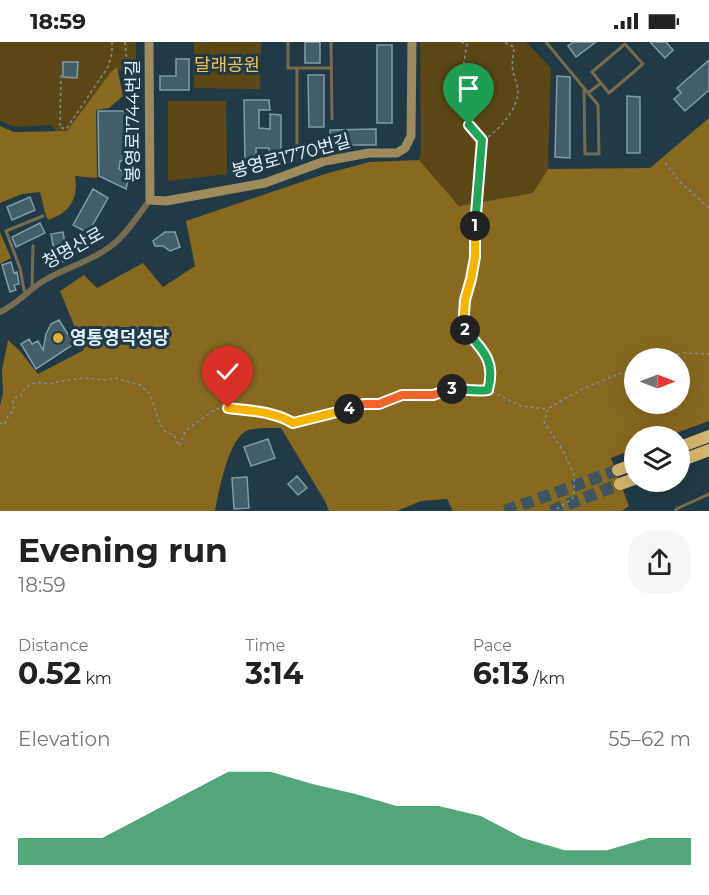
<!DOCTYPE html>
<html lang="en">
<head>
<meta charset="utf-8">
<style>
	:root { --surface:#fff; --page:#f6f6f6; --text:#222; --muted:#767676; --accent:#0b8043 }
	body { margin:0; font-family:Montserrat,"Noto Sans KR",sans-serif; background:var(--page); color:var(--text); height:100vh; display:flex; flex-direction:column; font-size:22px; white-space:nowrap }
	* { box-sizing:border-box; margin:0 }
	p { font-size:20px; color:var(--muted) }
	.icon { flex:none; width:33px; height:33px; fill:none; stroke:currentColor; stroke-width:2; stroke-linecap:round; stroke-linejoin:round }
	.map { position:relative; height:469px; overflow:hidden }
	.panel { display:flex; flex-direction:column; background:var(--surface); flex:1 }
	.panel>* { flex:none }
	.needle { width:39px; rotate:90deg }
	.fabs { position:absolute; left:624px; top:306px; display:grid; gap:12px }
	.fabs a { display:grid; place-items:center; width:66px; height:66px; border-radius:50%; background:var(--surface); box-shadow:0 6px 24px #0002; font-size:30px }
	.pin { position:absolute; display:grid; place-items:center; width:51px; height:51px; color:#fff; margin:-62px -26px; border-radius:50% 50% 50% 0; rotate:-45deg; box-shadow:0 0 6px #0007 }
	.pin .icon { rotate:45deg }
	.km { position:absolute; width:30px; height:30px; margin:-15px; border-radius:50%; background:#222; color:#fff; font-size:16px; line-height:30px; text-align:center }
	.round { display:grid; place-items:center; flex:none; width:63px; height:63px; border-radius:24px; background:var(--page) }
	.head { display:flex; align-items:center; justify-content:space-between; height:102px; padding:0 18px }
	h1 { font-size:33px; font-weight:700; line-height:45px }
	.metrics { display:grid; grid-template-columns:repeat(3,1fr); gap:9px; height:102px; padding:6px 18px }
	.metrics div { display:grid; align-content:center }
	.metrics b { font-size:30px; font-weight:700 }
	.metrics small { font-size:16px; font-weight:400 }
	.metrics p { font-size:16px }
	.chart { height:168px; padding:12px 18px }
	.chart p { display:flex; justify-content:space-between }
	.chart svg { width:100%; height:108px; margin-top:6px; fill:var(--accent); opacity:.7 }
	.status { display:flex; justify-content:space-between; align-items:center; height:42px; padding:0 30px; background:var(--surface); direction:ltr }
	.status svg { height:16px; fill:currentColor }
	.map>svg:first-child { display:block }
</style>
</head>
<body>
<div class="status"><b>18:59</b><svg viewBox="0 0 49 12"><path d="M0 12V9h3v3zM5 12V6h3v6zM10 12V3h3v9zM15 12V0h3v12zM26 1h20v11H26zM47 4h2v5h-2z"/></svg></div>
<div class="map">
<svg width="709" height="469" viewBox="0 0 709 469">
	<rect width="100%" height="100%" fill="#213a45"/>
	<path fill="#5b4816" d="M0,0H136V28L116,29L69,92L56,89L51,83L15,85L0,79Z
		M194,0H261L260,47L194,46Z
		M420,0H526L551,26L548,127L534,151L459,164L419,118L421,108Z
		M168,59H226L227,132L168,139Z"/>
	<path fill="#87691f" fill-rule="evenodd" d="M117,25L123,54L109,66L96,68L97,136L75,134C79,157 69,171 48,178C43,169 43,159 40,150L22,152L0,161V84L14,90L67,89L111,30Z
		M709,76V379L668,394H634V407L611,416L629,464L622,469H453L447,457L421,459L397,469H329L326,461L281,386C274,386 253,386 248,388C228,396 219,449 215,469H0V364L3,351L2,328L8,298L20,309L38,332L84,308L60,249L84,233L97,246L143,221L163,245L195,224L186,179L325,132L369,120L419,118L459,164L533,151L548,127L650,126ZM634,316H680V362H634Z
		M0,190L11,216L0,222Z"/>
	<path fill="#435d69" stroke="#809ba8" stroke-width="1.5" d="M305,0H320V21H305Z
		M573,0H596L576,15L568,4Z
		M650,0H666L673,8L665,16Z
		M377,3H392V81H377Z
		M176,17H189V48H160V34H176Z
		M709,18V48L685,69L674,57L681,51L677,46Z
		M63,20H78L77,36L63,35Z
		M308,33H324V85H309Z
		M557,34L570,35V116L555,115Z
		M627,54L640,55V111H627Z
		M244,58H269L270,68H259V86L270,87V72L281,73V124L269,125V106H256V126L245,125Z
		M98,69H130L131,118L120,119L119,127L129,134L126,147L99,134Z
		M376,87V103H330V88Z
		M93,147L108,156L88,191L73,183Z
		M30,155L35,168L12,178L7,165Z
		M40,181L45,191L16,205L12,195Z
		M63,190L68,219L56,221L51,192Z
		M165,190H175L180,205L170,209L163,204H155L153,199Z
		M11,220L14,231L17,230L19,242L14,243L16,248L10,250L2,223Z
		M59,278L74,302L36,327L21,302L29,297L32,302L38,299L43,308L46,292L51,282Z
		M268,397L275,416L251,424L244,405Z
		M297,434L307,446L298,453L288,442Z
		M247,435L249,466L234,467L232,436Z"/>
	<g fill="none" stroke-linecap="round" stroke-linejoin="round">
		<path stroke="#3e5560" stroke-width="12" stroke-dasharray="12 6" stroke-linecap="butt" d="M505,469L618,428
			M551,469L620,442"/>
		<path stroke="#7d919a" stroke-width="1.5" stroke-dasharray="3 3" stroke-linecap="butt" d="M125,0L126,13L128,20L133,22
			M461,0L467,2C464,17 464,32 453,43C460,67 466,79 482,98L475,177V215L471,237L465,258L463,286C481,306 496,318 488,348L521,364L548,367L544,380L562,407L574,432V449L573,456L554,469
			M61,33L60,86H67L108,25L112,11V0
			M483,98C498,90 519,66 518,48C517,41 514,35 513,29C511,21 514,13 514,5L504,0
			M665,121L681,141L709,166
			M654,316L662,313L673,314L683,311L709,312
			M549,366L582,347L634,326
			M0,381L4,383L9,372L14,369L13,360L16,355L21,354L22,350L28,344L37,340L50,342L66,338L86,336L106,338L115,336L140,343L150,352L160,382L166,390L174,393L179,404L186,388L216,367L228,366L269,371L282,375L293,381L331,371L341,370L364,362H379L402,353H433L452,347H468L479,350L488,348"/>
		<path stroke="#786c50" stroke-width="3" d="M288,0V26H331
			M331,0L332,77
			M546,0L598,63L599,112H585L584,46
			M625,2L643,22L609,51L592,30Z
			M588,51L601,41
			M297,103V26
			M32,245L33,204
			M26,252L24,248L20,226L6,189L43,174
			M676,469V467L709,452"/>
		<path stroke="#786c50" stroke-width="6" d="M0,270C17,263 29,247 45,238C67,225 92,219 111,204C127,192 138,173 150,158"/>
		<path stroke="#9d8a5d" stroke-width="9" d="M149,0L150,158L166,159L265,141L325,119L369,111H397L405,106L411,94L412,0"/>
		<path stroke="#d4b56e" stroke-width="12" d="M680,405L709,394
			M680,419L709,408
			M618,428L634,422
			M620,442L634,437"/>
	</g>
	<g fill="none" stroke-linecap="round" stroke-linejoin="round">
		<defs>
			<path id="split-1" d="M469,83L482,98L475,184"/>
			<path id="split-2" d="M465,288L463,286L465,258L471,237L475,215V184"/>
			<path id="split-3" d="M452,347C464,347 476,350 488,348C496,319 483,308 465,288"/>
			<path id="split-4" d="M349,367L364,362H379L402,353H433L452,347"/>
			<path id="split-5" d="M228,366C251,369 273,369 293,381L349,367"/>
		</defs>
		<use href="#split-1" stroke="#fff" stroke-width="12"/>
		<use href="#split-2" stroke="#fff" stroke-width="12"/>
		<use href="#split-3" stroke="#fff" stroke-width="12"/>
		<use href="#split-4" stroke="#fff" stroke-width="12"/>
		<use href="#split-5" stroke="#fff" stroke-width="12"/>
		<use href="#split-1" stroke="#22a559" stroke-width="8"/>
		<use href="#split-2" stroke="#f5b400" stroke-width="8"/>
		<use href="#split-3" stroke="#22a559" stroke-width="8"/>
		<use href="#split-4" stroke="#f0652b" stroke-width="8"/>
		<use href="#split-5" stroke="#f5b400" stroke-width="8"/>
	</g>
	<circle fill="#e0b034" stroke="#213a45" stroke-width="2" cx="58" cy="296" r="6"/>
	<g text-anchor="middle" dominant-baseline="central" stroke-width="6" stroke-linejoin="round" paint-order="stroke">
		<g font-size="18" fill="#eec461" stroke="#213a45">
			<text x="227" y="23">달래공원</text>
		</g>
		<g font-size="18" fill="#e2f1f8" stroke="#213a45">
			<text transform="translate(133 79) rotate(-90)">봉영로1744번길</text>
			<text transform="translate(291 114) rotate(-15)">봉영로1770번길</text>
			<text transform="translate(73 206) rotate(-29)">청명산로</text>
		</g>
		<g font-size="18" font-weight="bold" fill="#e2f1f8" stroke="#213a45" text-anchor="start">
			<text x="70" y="296">영통영덕성당</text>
		</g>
	</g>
</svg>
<div class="fabs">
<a><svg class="needle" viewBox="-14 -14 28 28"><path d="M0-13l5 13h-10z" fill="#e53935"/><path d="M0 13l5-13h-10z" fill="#767676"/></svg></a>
<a><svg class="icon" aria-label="layers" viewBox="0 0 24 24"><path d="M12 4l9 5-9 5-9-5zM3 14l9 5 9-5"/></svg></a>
</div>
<div class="pin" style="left:469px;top:83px;background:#1e9e55"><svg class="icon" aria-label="arrive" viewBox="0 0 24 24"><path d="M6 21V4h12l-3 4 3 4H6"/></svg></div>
<div class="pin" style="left:228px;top:366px;background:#d93025"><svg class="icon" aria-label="check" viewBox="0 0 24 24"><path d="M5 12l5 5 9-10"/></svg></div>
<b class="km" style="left:475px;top:184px">1</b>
<b class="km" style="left:465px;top:288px">2</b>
<b class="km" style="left:452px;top:347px">3</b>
<b class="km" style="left:349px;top:367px">4</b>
</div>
<section class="panel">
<div class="head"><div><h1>Evening run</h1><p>18:59</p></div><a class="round"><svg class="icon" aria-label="share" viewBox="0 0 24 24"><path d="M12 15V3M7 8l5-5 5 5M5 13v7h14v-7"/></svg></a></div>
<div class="metrics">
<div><p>Distance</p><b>0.52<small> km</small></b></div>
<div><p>Time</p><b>3:14</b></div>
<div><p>Pace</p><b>6:13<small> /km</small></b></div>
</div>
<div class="chart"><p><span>Elevation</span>55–62 m</p>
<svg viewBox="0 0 160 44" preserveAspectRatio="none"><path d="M0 44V33L10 33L20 33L30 24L40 15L50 6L60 6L70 11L80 15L90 20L100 20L110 24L120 33L130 38L140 38L150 33L160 33V44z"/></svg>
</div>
</section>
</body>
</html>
